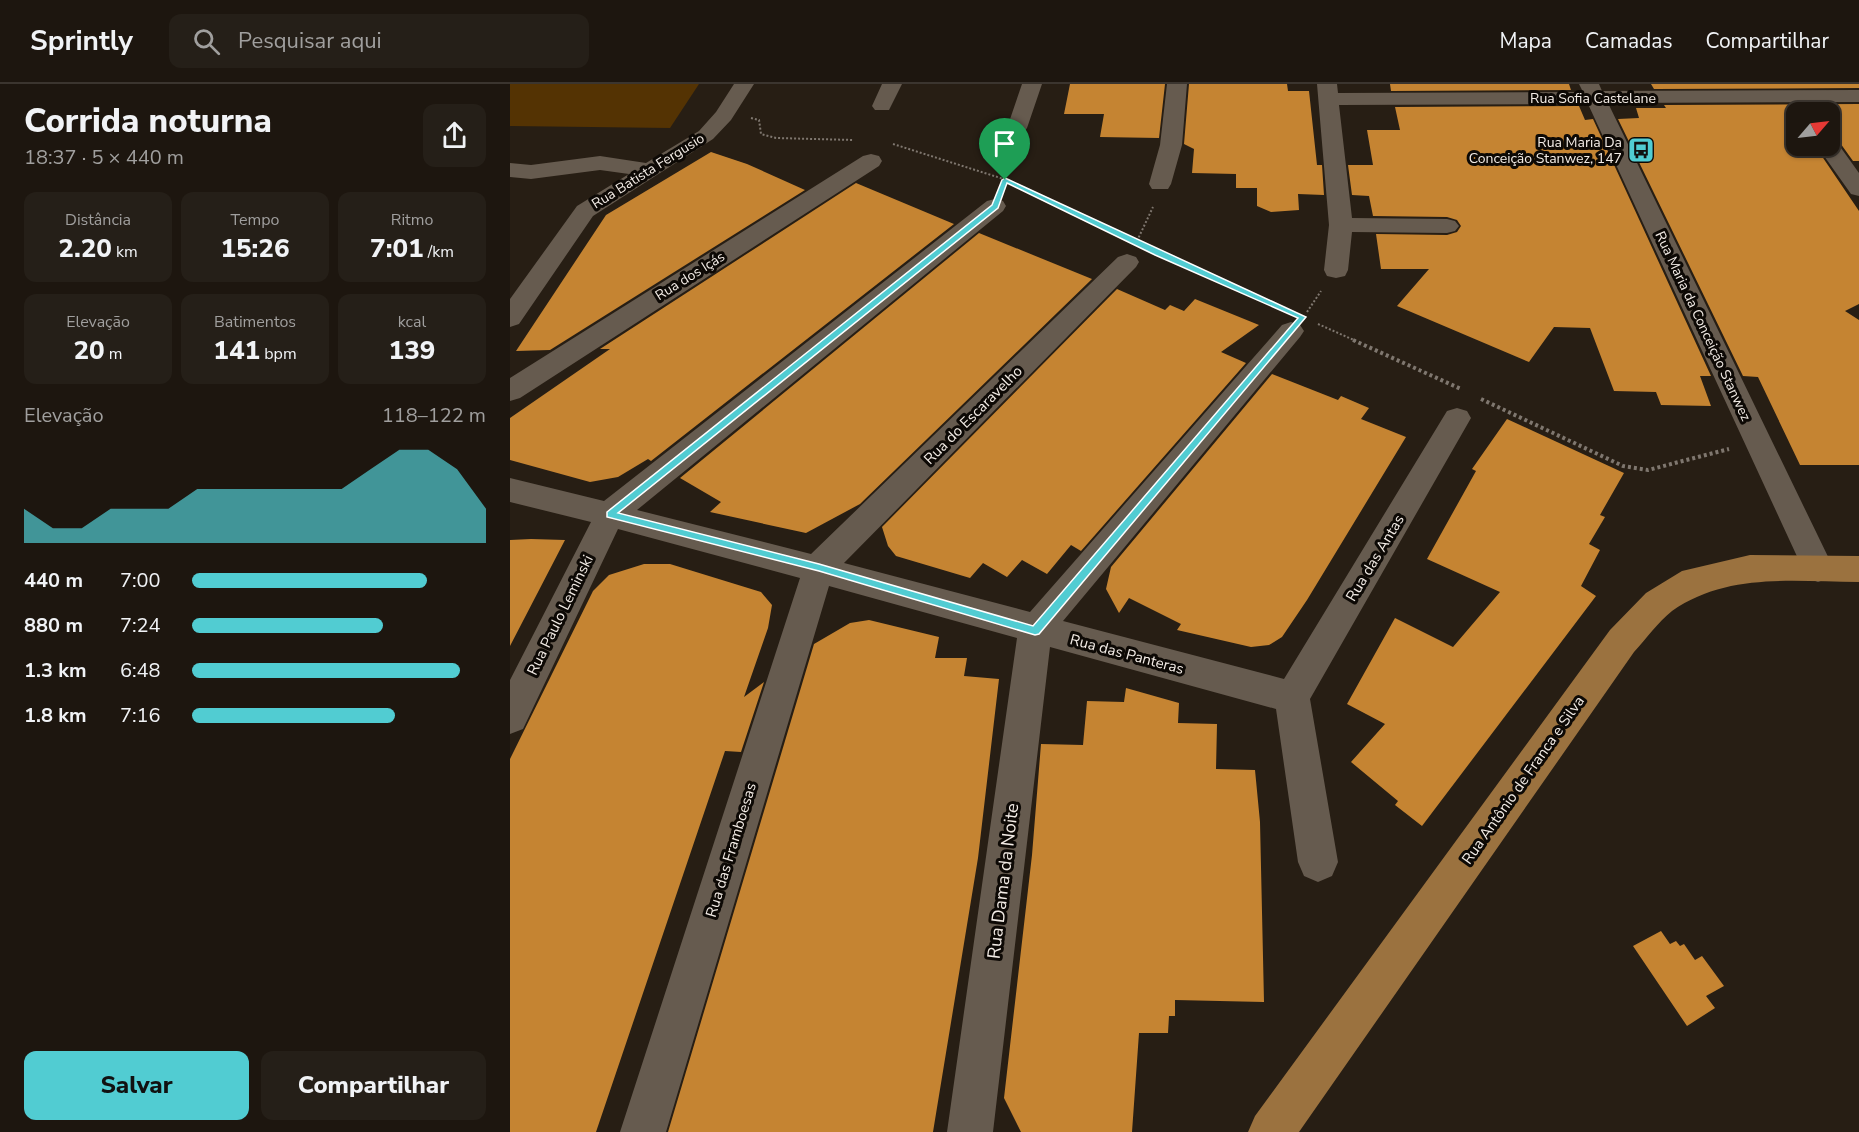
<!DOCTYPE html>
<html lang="pt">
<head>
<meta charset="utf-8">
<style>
	:root { --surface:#1d160f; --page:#251f18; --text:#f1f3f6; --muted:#a09f9e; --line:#3b352f; --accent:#51ccd2 }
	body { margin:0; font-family:"Nunito Sans",sans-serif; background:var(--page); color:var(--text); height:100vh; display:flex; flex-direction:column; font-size:22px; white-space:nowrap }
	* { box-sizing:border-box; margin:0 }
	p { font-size:20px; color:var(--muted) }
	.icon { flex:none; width:33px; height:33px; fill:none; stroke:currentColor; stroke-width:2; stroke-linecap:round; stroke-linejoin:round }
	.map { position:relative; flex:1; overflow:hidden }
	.sheet { display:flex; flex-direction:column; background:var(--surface); width:510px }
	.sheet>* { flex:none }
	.needle { width:39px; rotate:62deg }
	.fabs { position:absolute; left:1276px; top:18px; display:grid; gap:12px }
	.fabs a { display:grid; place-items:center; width:54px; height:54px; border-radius:12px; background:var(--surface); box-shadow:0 2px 4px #0004,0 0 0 2px var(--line); font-size:30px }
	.pin { position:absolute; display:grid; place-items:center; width:51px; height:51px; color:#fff; margin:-62px -26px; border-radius:50% 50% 50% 0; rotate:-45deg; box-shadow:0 0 6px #0007 }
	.pin .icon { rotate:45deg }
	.round { display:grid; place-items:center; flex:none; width:63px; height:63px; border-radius:12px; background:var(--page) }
	.summary { display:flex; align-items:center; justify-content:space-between; height:102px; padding:0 24px }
	h1 { font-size:33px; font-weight:800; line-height:45px }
	.figures { display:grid; grid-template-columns:repeat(3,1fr); gap:9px; height:102px; padding:6px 24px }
	.figures div { display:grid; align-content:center; border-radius:12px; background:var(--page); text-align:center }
	.figures b { font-size:26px; font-weight:800 }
	.figures small { font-size:16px; font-weight:400 }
	.figures p { font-size:16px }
	.chart { height:168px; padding:12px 24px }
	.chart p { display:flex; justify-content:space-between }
	.chart svg { width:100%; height:108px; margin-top:6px; fill:var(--accent); opacity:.7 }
	.button { display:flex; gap:12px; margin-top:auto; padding:12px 24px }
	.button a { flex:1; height:69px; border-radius:12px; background:var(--accent); color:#111; font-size:24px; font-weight:800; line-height:69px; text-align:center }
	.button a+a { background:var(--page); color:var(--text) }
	ul { padding:0 24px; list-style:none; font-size:20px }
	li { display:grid; grid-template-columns:96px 72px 1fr; align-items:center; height:45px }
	li i { height:15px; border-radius:8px; background:var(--accent) }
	header { display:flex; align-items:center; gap:36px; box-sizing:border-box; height:84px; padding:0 30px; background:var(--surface); border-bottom:2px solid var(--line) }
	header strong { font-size:28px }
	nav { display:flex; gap:33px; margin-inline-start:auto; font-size:21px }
	.search { width:420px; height:54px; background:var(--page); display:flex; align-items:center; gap:15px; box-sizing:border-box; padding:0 21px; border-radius:12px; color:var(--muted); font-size:22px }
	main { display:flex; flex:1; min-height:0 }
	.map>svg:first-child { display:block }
</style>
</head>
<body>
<header>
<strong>Sprintly</strong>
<div class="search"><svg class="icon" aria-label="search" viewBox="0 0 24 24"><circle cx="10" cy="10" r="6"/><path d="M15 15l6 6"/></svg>Pesquisar aqui</div>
<nav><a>Mapa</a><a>Camadas</a><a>Compartilhar</a></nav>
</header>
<main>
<section class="sheet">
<div class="summary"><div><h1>Corrida noturna</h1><p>18:37 · 5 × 440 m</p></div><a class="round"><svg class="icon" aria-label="share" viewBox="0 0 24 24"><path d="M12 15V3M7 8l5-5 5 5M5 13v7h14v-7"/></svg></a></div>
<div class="figures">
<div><p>Distância</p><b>2.20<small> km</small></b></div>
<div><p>Tempo</p><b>15:26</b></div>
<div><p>Ritmo</p><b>7:01<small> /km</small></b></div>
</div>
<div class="figures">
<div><p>Elevação</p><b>20<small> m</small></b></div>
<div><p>Batimentos</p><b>141<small> bpm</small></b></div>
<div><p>kcal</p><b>139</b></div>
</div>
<div class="chart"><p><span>Elevação</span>118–122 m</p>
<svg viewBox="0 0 160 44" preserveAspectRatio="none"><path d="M0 44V30L10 38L20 38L30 30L40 30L50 30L60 22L70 22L80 22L90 22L100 22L110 22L120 14L130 6L140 6L150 14L160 30V44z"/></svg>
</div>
<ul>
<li><b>440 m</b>7:00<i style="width:80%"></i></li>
<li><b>880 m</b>7:24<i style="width:65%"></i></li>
<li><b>1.3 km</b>6:48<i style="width:91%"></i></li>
<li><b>1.8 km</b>7:16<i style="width:69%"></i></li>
</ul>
<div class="button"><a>Salvar</a><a>Compartilhar</a></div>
</section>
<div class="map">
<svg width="1349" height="1048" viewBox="0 0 1349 1048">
	<rect width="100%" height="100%" fill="#271e14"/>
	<path fill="#543303" d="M0,0H189L160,44L0,42Z"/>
	<path fill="#c58432" d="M560,0H655L649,54L590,53L594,30H554Z
		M679,0H777L778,7H799L807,81H812L814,111L788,110L789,126L761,128L747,122V104H726V90L682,89L684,65L674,60Z
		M880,0H1059L1061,6L881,7Z
		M1141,0H1349V4L1144,5Z
		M1349,20V77H1343L1328,56L1320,54V28H1287V62H1305L1349,127V220L1335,227L1349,236V381H1290L1248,293L1233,292L1108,35L1129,34L1126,24H1156L1154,21Z
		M1069,22L1075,36L1083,35L1201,292H1190L1201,322L1151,321L1146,308L1104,307L1080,244L1044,243L1019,278L887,222L919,185H871L866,150L937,151L947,148L951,142L947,136L937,133L863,132L859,112L842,111L838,81H863L857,46H890L885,23Z
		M201,68L237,80L295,106L40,266L6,267L96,131Z
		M346,99L444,140L141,377L138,375L108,393L80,398L0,376V334L100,265H90Z
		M469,149L582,195L350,420L296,449L200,428L211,418L170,394Z
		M607,205L655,226L660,221L674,227L685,215L749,241L711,268L736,279L571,467L561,461L537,490L512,476L497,493L473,479L460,494L386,472L378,462L372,443Z
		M762,290L828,316L831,312L859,324L851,335L896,353L797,516L772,553L759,561L741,563L667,546L671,540L619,514L609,529L596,505L601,483Z
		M997,335L1114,389L1090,431L1095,433L1079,460L1090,466L1071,502L1086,512L912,742L885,721L888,717L841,678L875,640L837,620L885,534L943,563L990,508L917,475L966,387L962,385Z
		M21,455L55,456L0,562V456Z
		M134,480H160L251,508L262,521L258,544L234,613L254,598L231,668L215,667L86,1048H0V675L83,507L99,491Z
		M359,536L429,553L425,574H457L454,592L489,595L468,774L423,1048H158L304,560L340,539Z
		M616,604L669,619L668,639L707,640L706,685L745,686L750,738L754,918L665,916V932H659L658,949H629L622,1048H511L494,1014L522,771L531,660L573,661L577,617L614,618Z
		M1151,847L1160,860L1166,857L1170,862L1174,860L1185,876L1192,872L1214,902L1196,912L1205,924L1177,942L1123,862Z"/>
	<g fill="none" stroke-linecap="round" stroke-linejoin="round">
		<path stroke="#7f776f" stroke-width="2" stroke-dasharray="2 2" stroke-linecap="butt" d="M241,34L249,36L251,50L266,54L343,56
			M383,60L500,97L612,152
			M495,96L502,66
			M627,157L643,123
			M643,167L768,222
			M797,228L811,207
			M808,240L846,257"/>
		<path stroke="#7f776f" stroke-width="4" stroke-dasharray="3 3" stroke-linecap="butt" d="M843,256L951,305
			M971,315L1113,382L1138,386L1219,365"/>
		<path fill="#665b4f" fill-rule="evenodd" d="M224,0H244L221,36L203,55L83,132L9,240L0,243V215L67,122L119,90L90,86L21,95L0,93V79L21,81L90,72L136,79L189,47L206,28Z
			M372,0H392L379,26H365L362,22Z
			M512,0H532L517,44L514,48H500L497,44Z
			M657,0H677L672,61L661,100L658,105H642L639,100L650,61Z
			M807,0H827L828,9L1073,8L1069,0H1089L1092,7L1349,6V18L1098,19L1324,485L1319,494L1308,498L1297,494L1078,20L829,21L842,134L937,135L945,137L949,142L945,147L937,149L842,148L838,186L835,192L826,194L817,192L814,186L819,141Z
			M1320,56L1326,57L1349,89V112L1341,110L1307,62H1320Z
			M361,70L369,72L372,77L369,82L10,314L0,317V294L353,72Z
			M485,115L493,117L496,122L493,127L127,426L301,470L608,173L617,170L626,173L629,178L626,183L334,479L520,528L772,241L781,238L790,241L794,247L790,253L553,537L774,595L937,327L947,324L957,327L961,334L800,615L828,778L822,792L808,798L794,792L788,778L766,625L540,563L483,1048H437L507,554L319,502L156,1048H110L290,494L108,445L13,645L0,650V596L81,438L0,418V394L94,417L477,117Z"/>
		<path fill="#9b723f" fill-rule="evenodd" d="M1240,471L1349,472V498C1284,498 1218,488 1162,527C1148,538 1136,555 1124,568L789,1048H738L745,1032L1100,546L1136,509L1172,487Z"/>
	</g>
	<path fill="#51ccd2" stroke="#fff" stroke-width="1.5" fill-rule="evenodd" d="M495,94L796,233L529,550L525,551L309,487L97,433V428L482,121L492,96ZM497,99L645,171L788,234L523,542L309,480L108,429L488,124Z"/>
	<defs>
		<symbol id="bus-square" viewBox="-11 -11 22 22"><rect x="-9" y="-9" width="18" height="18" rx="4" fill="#51ccd2" stroke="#0d0905"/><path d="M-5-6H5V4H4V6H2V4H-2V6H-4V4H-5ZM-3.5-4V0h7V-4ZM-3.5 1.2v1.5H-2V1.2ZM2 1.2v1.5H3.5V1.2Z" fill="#111"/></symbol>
	</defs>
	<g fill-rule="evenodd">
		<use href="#bus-square" x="1116" y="51" width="30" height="30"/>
	</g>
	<g text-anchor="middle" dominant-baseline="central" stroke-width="6" stroke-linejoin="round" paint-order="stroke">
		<g font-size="14" fill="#f3ece6" stroke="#0d0905">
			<text x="1083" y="14">Rua Sofia Castelane</text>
			<text transform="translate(138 87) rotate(-32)">Rua Batista Fergusio</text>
			<text transform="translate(180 192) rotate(-32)">Rua dos Içás</text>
			<text transform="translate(1193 242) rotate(65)">Rua Maria da Conceição Stanwez</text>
		</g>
		<g font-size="14" fill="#f3ece6" stroke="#0d0905" text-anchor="end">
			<text x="1112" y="58">Rua Maria Da<tspan x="1112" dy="16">Conceição Stanwez, 147</tspan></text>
		</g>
		<g font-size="15" fill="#f3ece6" stroke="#0d0905">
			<text transform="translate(463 331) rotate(-45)">Rua do Escaravelho</text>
			<text transform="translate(865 474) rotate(-59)">Rua das Antas</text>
			<text transform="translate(50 531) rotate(-64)">Rua Paulo Leminski</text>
			<text transform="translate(617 570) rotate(15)">Rua das Panteras</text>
			<text transform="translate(1013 696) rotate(-55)">Rua Antônio de Franca e Silva</text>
			<text transform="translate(221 766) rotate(-73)">Rua das Framboesas</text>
		</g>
		<g font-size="18" fill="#f3ece6" stroke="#0d0905">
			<text transform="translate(493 797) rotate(-83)">Rua Dama da Noite</text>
		</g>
	</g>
</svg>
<div class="fabs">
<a><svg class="needle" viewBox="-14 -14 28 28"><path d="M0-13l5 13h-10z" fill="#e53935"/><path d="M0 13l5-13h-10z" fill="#a09f9e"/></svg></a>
</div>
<div class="pin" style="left:495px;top:96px;background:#1e9e55"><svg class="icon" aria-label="arrive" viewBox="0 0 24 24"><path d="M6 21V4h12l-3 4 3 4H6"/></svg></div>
</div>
</main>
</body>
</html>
